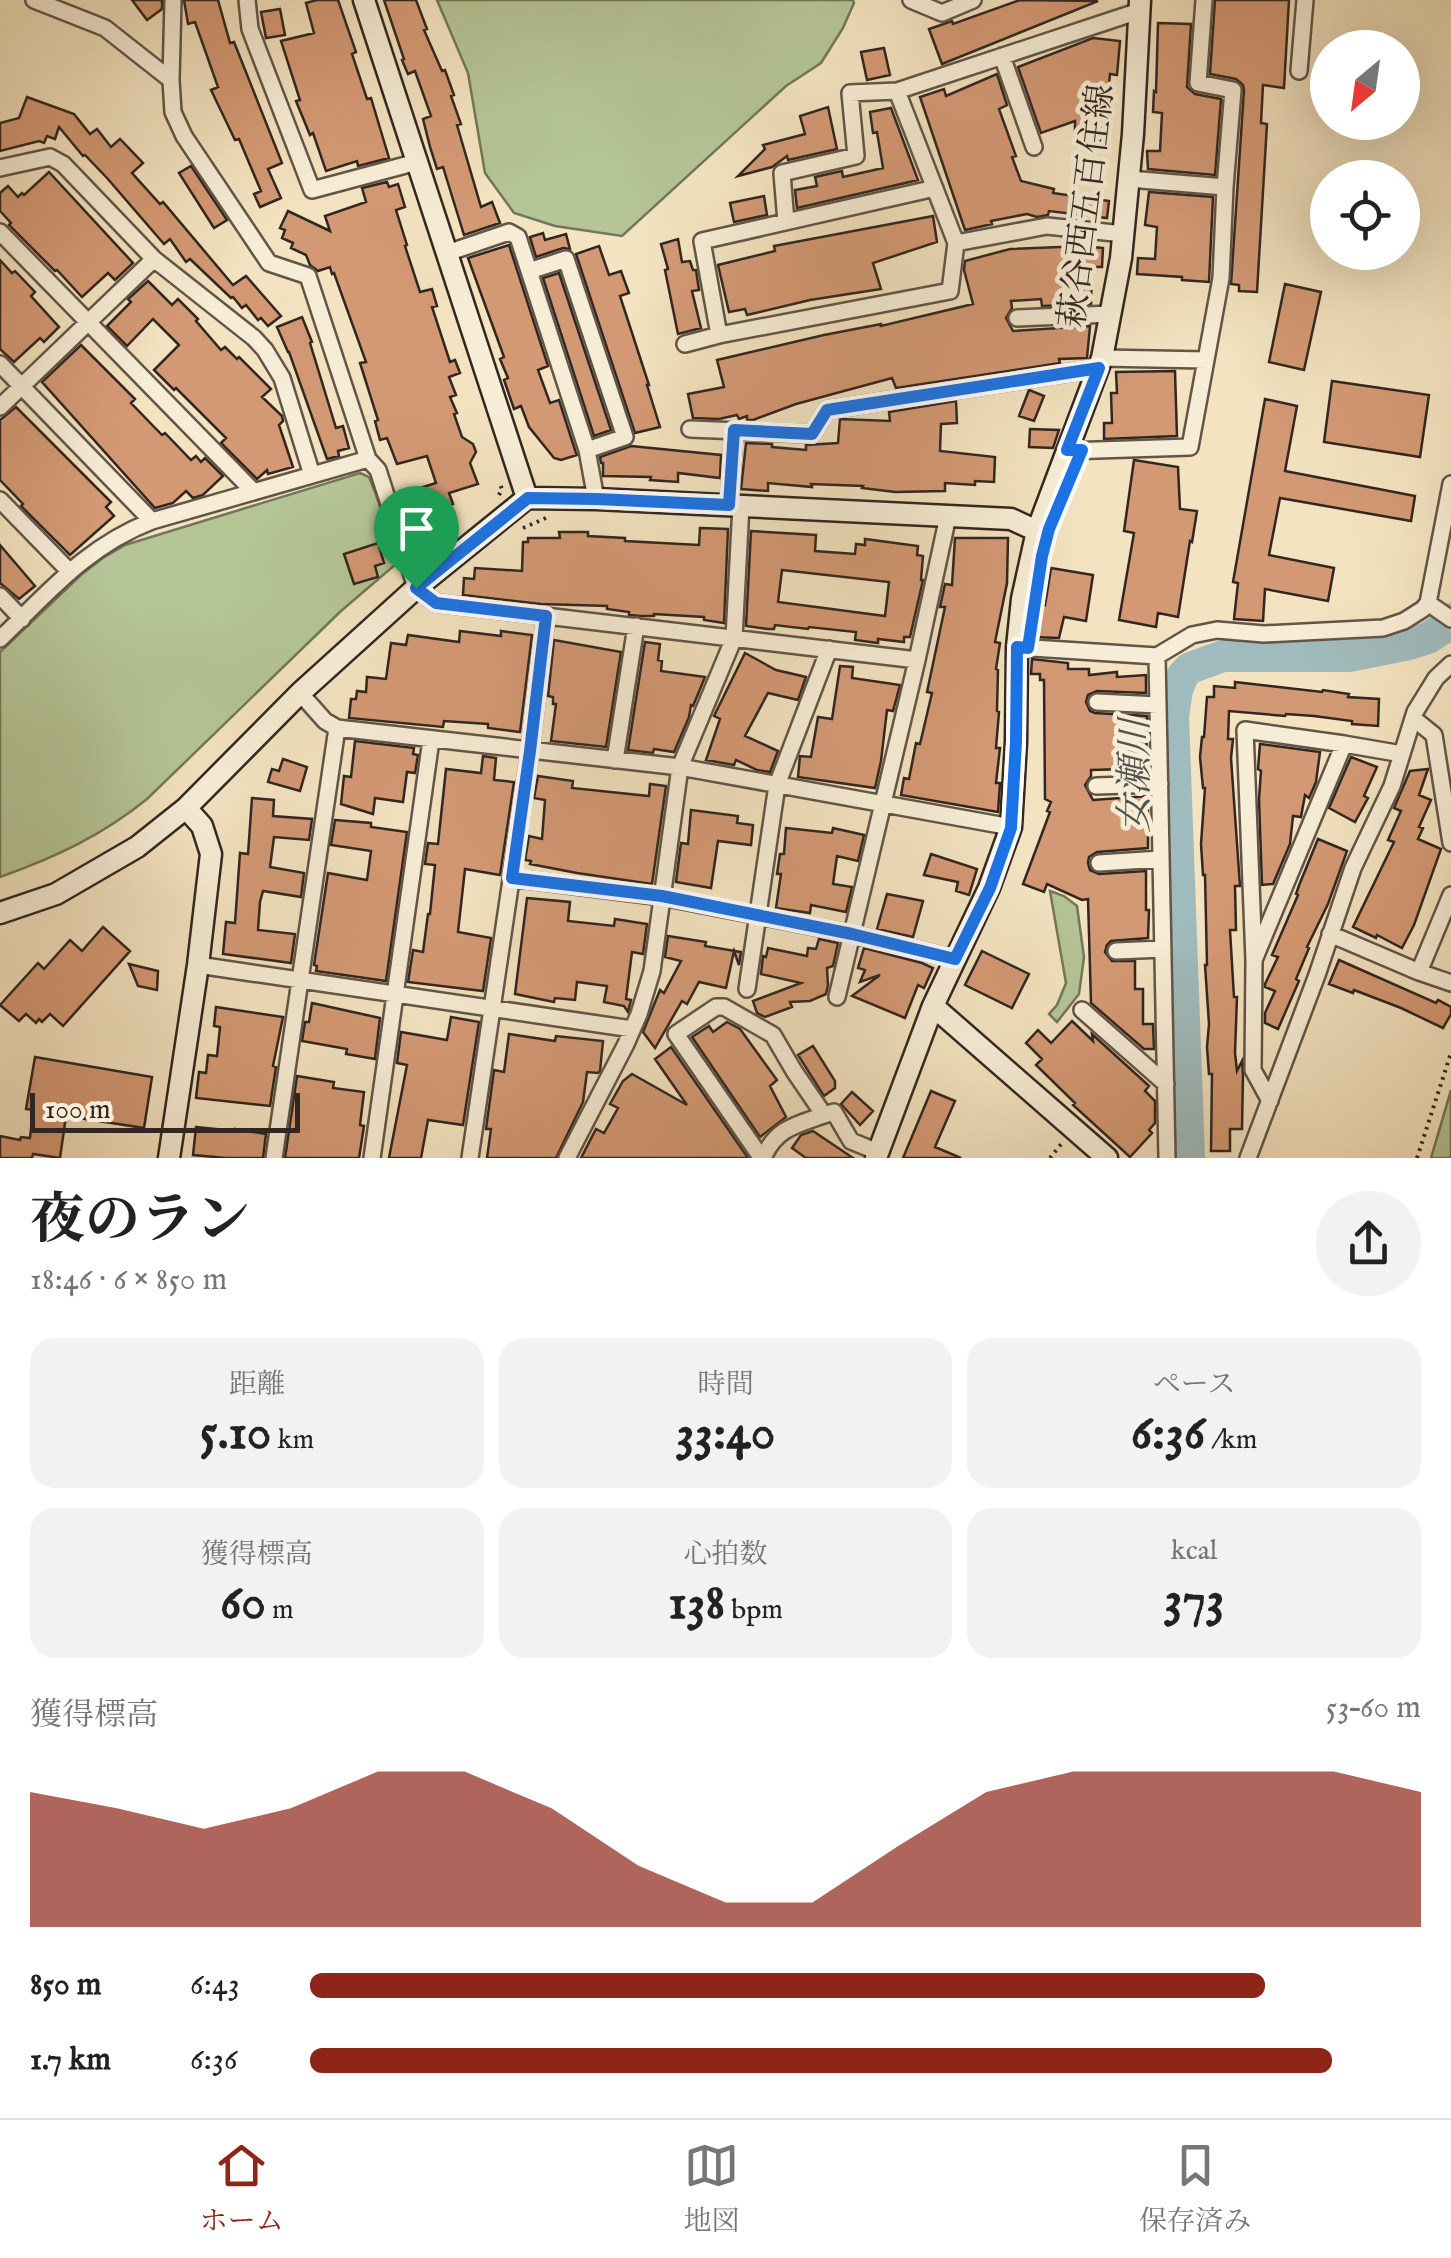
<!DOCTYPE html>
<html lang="ja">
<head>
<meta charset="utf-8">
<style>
	:root { --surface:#fff; --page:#f2f2f2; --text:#222; --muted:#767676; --line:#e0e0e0; --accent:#8f2418 }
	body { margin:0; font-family:"IM FELL English","Noto Serif JP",serif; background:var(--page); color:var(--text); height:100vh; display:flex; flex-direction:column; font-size:38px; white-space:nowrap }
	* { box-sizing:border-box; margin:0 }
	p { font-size:32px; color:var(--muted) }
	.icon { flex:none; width:55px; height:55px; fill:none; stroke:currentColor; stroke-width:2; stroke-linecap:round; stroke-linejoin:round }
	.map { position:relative; height:1158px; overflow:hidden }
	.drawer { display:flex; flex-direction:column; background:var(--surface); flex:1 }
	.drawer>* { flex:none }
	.needle { width:65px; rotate:209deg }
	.buttons { position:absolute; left:1310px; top:30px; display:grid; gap:20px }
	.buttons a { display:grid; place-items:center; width:110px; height:110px; border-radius:50%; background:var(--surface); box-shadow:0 10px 40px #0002; font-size:50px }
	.scale { position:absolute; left:30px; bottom:25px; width:270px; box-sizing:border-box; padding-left:10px; border:5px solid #312620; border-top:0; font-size:28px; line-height:35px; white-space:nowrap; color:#312620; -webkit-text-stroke:8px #f7edd6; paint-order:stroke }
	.pin { position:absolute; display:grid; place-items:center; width:85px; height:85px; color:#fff; margin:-102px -42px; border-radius:50% 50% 50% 0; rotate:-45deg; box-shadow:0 0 10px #0007 }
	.pin .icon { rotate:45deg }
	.round { display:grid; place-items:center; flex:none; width:105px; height:105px; border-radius:52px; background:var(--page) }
	.headline { display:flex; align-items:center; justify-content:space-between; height:170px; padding:0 30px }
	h1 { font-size:55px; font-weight:700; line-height:75px }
	.metrics { display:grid; grid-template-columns:repeat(3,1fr); gap:15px; height:170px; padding:10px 30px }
	.metrics div { display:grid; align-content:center; border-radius:25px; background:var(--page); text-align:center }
	.metrics b { font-size:50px; font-weight:700 }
	.metrics small { font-size:28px; font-weight:400 }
	.metrics p { font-size:28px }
	.chart { height:280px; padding:20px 30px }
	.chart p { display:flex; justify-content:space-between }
	.chart svg { width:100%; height:180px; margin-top:10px; fill:var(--accent); opacity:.7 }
	ul { padding:0 30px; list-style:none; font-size:32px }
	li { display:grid; grid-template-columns:160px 120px 1fr; align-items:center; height:75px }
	li i { height:25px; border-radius:12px; background:var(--accent) }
	.dock { display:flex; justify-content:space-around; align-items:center; height:140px; border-top:2px solid var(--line); background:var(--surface); font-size:28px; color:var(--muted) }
	.dock a { display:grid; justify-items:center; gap:5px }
	.dock .on { color:var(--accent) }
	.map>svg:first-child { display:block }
</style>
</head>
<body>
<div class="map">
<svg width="1451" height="1158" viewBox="0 0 1451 1158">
	<rect width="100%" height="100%" fill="#f3e3c0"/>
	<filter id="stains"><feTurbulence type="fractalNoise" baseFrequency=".002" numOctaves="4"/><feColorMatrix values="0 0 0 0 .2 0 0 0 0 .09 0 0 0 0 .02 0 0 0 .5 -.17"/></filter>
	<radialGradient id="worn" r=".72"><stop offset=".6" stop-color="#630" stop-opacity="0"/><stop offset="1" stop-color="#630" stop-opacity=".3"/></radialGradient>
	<path fill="#b5c596" stroke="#73765b" stroke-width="2.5" d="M437,0H853L854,3L843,28L821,63L786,86L622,236L555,226L514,213L485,173L468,73Z
		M360,473L369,477C380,504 391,535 396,564L341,611L147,799C103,835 54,858 0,877V652L82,574L103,558L125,545Z
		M1050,891L1064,896L1077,906L1084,957L1079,994L1057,1022L1049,1014L1057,1005L1066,983Z
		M1451,1090V1158H1431Z"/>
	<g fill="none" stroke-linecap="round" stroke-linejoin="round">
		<path stroke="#a0bbbd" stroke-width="32" d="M1189,1158L1173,716L1177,690L1183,675L1190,668L1223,656H1349L1409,644L1428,638L1445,627L1451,619"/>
	</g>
	<path fill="#d39974" stroke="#312620" stroke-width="2.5" fill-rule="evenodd" d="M132,0H162V9L147,20Z
		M184,0H218L230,43L234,42L282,163L268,169L281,198L260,207L254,194L261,191L239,139L235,140L211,90L218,87L195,22L188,24Z
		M317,0H338L356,52L352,54L367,99L371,98L389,158L358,166L357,161L326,171L313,133L310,135L296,101L300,100L281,41L314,33L306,3Z
		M384,0H416L427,29L424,30L442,71L445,70L454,95L451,96L461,124L457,125L481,207L492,202L500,223L464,235L443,167L437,169L430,147L423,119L431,116L415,71L408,74L402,60L404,59Z
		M1020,0L1098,1L942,64L929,29L952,21L953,24Z
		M1215,0H1289L1284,88L1263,85L1261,123L1267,124L1257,292L1239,291V285L1231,284L1244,90L1243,85L1236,79L1210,74Z
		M280,9L285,35L266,38L261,12Z
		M1158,23L1191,24L1187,87L1195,94L1221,99L1215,175L1148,169L1147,151H1160L1162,113L1153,112L1154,91L1156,92Z
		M1093,38L1120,41L1117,75L1110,74L1108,96H1102V141H1075V121L1041,133L1018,67Z
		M884,48L890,75L867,80L861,52Z
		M997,74L1007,105L999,109L1016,156L1012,157L1021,181L1054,189L1053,193L1109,201L1107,218L1049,211L1048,215L1037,217L1027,214L991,221L992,224L965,230L920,97L944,89L946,96Z
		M27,97L74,114L90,134L97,129L111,147L120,139L143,163L132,173L160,204L163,202L233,285L246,276L281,316L268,326L261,318L258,320L246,305L242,308L233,297L231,298L190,259L186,262L170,239L164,244L107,178L85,155L83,156L59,127L55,139L47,136L44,143L39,141L0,151V123L19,118Z
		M828,107L837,149L788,160L787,156L772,167L738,176L765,149L763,145L805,134L800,116Z
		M891,108L918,180L797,208L795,190L817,186L815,177L842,171L843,177L883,168L877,132L873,133L870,112Z
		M191,166L227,220L214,228L179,173Z
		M49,172L133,263L115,280L108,273L82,297L57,270L55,271L9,225L11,223L0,211V193L8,186L18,197L22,193L24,195Z
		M387,182L389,187L398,184L405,207L396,210L407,245L405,246L420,292L432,289L437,306L432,307L450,362L455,360L460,373L449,377L456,395L450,397L457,413L454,414L462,437L473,444L476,452L470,463L478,484L449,493L453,504L415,516L407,492L436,483L427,456L397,464L387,438L380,440L375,421L378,420L360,363L366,362L334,273L332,274L330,267L318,271L310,265L306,255L291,248L293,243L282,238L285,230L280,228L288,211L330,231L325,216L366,202L362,188Z
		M1149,192L1213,197L1209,282L1182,280V277L1137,274L1138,258L1155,259L1157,227L1145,225Z
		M764,196L767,215L734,222L730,203Z
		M933,216L937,242L873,263L881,289L810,300L747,315L745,309L729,312L718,265L775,251L774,246Z
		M543,233L545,240L566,234L570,249L563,248L536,257L530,237Z
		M678,239L682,262L690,261L693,270H696L699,290L692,291L701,328L678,334L665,270L668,269L661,244Z
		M509,245L548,366L538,370L550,403L559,400L576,453L577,455L561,460L554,458L529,427L521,406L514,409L504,380L508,378L500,359L504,357L468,258Z
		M599,246L609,275L621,271L629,293L620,296L649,385H647L660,427L635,433L576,254Z
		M1085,246L1103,248L1102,267H1092L1091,304L1042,306L1041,299L1011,301L1012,308L1006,318L1013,331L1090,326L1087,358L1059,359L1060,363L896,388L892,378L796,404L753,420H747V416L739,419L737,415L719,419L693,418L688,394L724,387L717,360L824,335L881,324V326L973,304L964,270L965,261L1010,249Z
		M0,260L12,273L15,271L35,292L31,296L59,327L44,342L40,338L14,362L0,349Z
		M559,273L611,430L594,436L543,278Z
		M148,281L172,305L178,299L198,319L196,321L221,350L225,347L237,359L239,357L271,389L262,397L282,416L283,421L279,425L293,467L268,474L267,470L257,479L221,443L226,438L176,388L174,390L154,370L179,345L153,319L127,346L107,326L131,302L128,299Z
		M1285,284L1321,292L1304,370L1269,362Z
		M302,317L312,342L310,343L336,428L343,426L349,448L338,451L339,456L327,459L289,352H288L277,327Z
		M81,345L135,399L131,403L162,435L165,433L191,460L196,456L201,462L205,458L223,476L203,495L193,498L186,491L173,503L155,508L42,382Z
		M1175,371L1177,436L1104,439V423H1112L1111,393H1117L1116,372Z
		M1332,381L1429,395L1420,457L1324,442Z
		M1029,390L1044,396L1034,421L1019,416Z
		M1265,399L1297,406L1285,471L1415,496L1411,521L1280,498L1269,555L1334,568L1328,601L1265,589L1263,621L1234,619L1238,583L1233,582Z
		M956,401L957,423L941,424L940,451L995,457L994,482L975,481V485L945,483V491L895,492L862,488L863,486L811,484L812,487L768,483V491L741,489L746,443L772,444V447L806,450V445L838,443L840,419L890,421L889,412Z
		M16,407L111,502L106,507L114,516L70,555L21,506L23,504L0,480V420Z
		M1030,429L1059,430L1053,448L1029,447Z
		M631,446L721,455L720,478L678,473V482L650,480L651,477L603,476V463H601L600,457Z
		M1134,460L1178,467L1180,509L1197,511L1192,542L1190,541L1178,617L1158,613L1156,627L1119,620L1134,533L1124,531Z
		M700,528L728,529L724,623L704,620V617L654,614V616H641L629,615V612L607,609V606L541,604L463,595L464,578L474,579L475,568L522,571L523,542H528V538H560L559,532H588V536L625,538V541L699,545Z
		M751,531L816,535L815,551L855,554L856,544L865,545V539L918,546L917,555L923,556L921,580H923L910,637H904V642L878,639V643L855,640L856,632L809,627L808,629L775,625L774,629H768L746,626ZM782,570L889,582L885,616L778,602Z
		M955,538H1008L1007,583L995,642L1000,643L996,669L998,670L997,711L999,712L996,748H1000L996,783H1000L998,812L901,795L904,778L909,779L916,743L920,744L932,693L927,692L945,607H940L945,584L952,585Z
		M378,543L384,563L375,566L378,577L354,584L344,554Z
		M0,545L35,586L19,599L0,583Z
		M1051,568L1093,575L1086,621L1064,617L1059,638L1033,637V634H1036L1042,604L1045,605Z
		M460,631L501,636V631L532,635L520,732L488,728V724L444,721L443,727L349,718L351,699H356L357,691L366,692L367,677L386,679L391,643L406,645L408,635L459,642Z
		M554,640L621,652L606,747L551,741L556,704H553V697L548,696Z
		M645,642L660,644L658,660L662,661L661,671L705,677L693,706L691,705L689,717L674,752L654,749L653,753L628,750Z
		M745,653L776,670L806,677L798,700L768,693L745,736L778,751L770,772L757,770L736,760L734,765L706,760L720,719L714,716Z
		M1032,659L1068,663V669H1089V675L1117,672V677L1146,675V693L1097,691L1088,695L1086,702L1090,711L1095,713L1147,716L1146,773L1126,774V769L1091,770V776L1085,785L1093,800L1148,796V848L1097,852L1089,857L1088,863L1090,870L1099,874L1146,871V910H1149L1148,938L1111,941L1107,945L1105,952L1112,961H1135V989H1143V1024H1153L1154,1049H1144L1091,1003L1088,899L1082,900L1047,884L1044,892L1023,884L1050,812L1047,811L1051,802L1045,799L1044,680H1040V674H1031Z
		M840,666L853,667L852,678L900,685L893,711L887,710L881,761L875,788L798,777L800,756L811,757L818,717L832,719Z
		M1235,682L1322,692L1323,690L1349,694L1348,697L1379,699L1378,726L1352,724V721L1314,716L1286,714L1285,716L1229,711L1228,739H1233L1231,758L1240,886H1235L1236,930H1230L1234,997H1237L1235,1053L1237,1071L1242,1061L1243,1074L1242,1129H1230V1151H1211L1212,1074H1209L1207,1047L1209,1024L1205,965H1207L1205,875H1203L1201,844L1205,788H1203L1200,757L1202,737H1204L1207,697H1214V686L1235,688Z
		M355,741L414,748L413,754L418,755L415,773L407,772L403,802L375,798L373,814L341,804L344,776L351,777Z
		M1260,744L1320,752L1316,782L1309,798L1305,795L1301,817L1293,816L1290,844L1273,884L1262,885L1259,799L1261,771L1258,769Z
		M483,756L496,758L494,780L514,782L500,875L465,869L458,932L491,938L483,991L408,982L413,950L423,952L428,914H430L435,865L425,864L428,843L438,844L446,769L481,773Z
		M1351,757L1377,767L1364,796L1368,798L1355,822L1329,808Z
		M283,759L307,767L300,791L268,782L272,769L279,771Z
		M1428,769L1419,795L1431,800L1419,827L1423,828L1418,839L1441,849L1414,925L1402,948L1377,935L1376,938L1353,927L1394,842L1388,840L1401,811L1394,808L1410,771Z
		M538,776L573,781L572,788L649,796L650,784L666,786L652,884L577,873L530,864L531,861L525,860L529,836L542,839L545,800L534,798Z
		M252,798L274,800L273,816L312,819L309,840L274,837L270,867L304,873L301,897L263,891L260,902L258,930L295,934L291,963L223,954L226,922L235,923L240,853L248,854Z
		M691,810L738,816L737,823L753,825L751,845L718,841L711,888L676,882L681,843L688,844Z
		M335,820L371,823V827L407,832L386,981L316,971L317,966L314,965L328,873L367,880L371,851L331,845Z
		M786,828L832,833L833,828L864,835L858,861L837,856L833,884L852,887L846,912L811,905L810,913L776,908L781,874H777L780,854H784Z
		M1318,839L1347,851L1328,904L1307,947L1309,948L1296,979L1299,981L1278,1029L1265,1023V1013L1275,991L1265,987V984L1278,957L1272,955L1298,895L1296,894L1300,883Z
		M931,854L977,869L969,895L956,891L958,882L924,875Z
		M887,894L923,901L913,937L877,929Z
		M527,898L570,902L568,921L614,926L615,919L647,924L643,954L632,952L626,999L631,1000L628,1012L624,1006L604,1002L607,986L577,982L575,1000L555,998L554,1002L515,994Z
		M103,927L130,951L63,1026L50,1014L42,1022L39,1019L36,1023L26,1014L19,1021L0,1005L38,963L44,969L70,940L82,951Z
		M668,936L706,942L705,946L741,952L739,965L734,951L726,988L699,982L687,1004L682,1001L655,1048L643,1032L660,990L664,993L681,961L665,957Z
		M819,939L838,943L833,966L827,968L828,985L826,994L810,1001L790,1002L792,1007L765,1017L757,1013L753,1001L801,983L761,974L763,956L766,957L768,948L807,956L808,948L816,949Z
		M864,948L922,963L933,968L924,988L918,985L905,1018L852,996L880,975L860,982L865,970L858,968Z
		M982,951L1029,974L1012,1008L965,985Z
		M1339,960L1436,1003L1438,1000L1451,1007V1014L1443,1028L1401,1008L1354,990L1353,993L1329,984Z
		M129,964L158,971L157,990L138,986Z
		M312,1003L380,1018L375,1059L346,1054L347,1049L302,1041L305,1022H309Z
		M216,1007L283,1017L273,1066L276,1067L270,1106L196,1098L199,1072L206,1073L208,1055L217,1056L220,1027L214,1026Z
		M451,1017L479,1022L463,1125L428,1120L421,1158H389L407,1065L397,1063L401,1032L447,1040Z
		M1072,1021L1093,1041L1092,1034L1149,1086L1145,1091L1155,1101V1123L1149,1130L1152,1133L1130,1157L1073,1105L1075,1103L1036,1065L1042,1059L1026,1043L1038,1030L1051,1043Z
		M727,1022L740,1029L777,1080L770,1086L786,1117L760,1137L692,1037L709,1026L713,1032Z
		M509,1034L555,1041L556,1036L603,1041L600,1071L598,1073L587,1072L583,1102L556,1158H487L491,1129H486L494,1070L504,1072Z
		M813,1046L835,1081V1088L824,1096L798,1055Z
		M671,1047L748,1158H581L596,1129L604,1133L618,1108L610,1104L623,1081L632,1074L687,1105L655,1059Z
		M35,1057L152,1077L144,1128L66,1116L60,1158L33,1154L32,1158H0V1136L20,1140L21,1137L30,1138L33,1110L26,1109Z
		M297,1076L334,1082L333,1088L364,1092L360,1125L364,1126L359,1158H285Z
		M931,1091L955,1101L935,1147L961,1158H903Z
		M852,1092L873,1111L860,1125L841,1104Z
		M196,1127L235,1131V1129L266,1134L263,1158H226L193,1155Z
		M813,1131L853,1158H806L792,1148L801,1135Z"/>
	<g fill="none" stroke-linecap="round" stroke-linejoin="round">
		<defs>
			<path id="street" d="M34,0L105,28L171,80L173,0
				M247,0L250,29L312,190L417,162
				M911,0L942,13L973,0
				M1002,56L1034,147
				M1299,71L1305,0
				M171,80L173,112L184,136L269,263L308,276L368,459L378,470L416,588L436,603L917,660L837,997
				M0,168L50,157L63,164L154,259L254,338L265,350L282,378L312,475
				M1129,179L1225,187L1233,90L1198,83L1204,0
				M935,188L702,241L719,335L950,291L956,243
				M786,222L782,173L856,156L850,93L897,91
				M0,232L253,491
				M1124,234L1047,226L956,243L897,91L1139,11
				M447,253L509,232L518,237L587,450L596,499
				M529,271L566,259L625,437L587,450
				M1017,318L1110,314
				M685,344L719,335
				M1102,358L1206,360
				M0,364L152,521
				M0,407L154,259
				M690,429L812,434L827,410L1099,368
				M1067,451L1190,447L1221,278L1225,187
				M0,500L70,572
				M729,505L734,431
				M0,596L22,619
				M1428,603L1451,619
				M0,639C49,592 87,546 152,521L368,459
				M1017,647L1157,656L1192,635L1217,630L1264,634L1383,628L1404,621L1423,609L1428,603L1451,484
				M1157,656L1167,1158
				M917,660L948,516
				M300,693L325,721L337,728L680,767L1011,827
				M1097,702L1158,705
				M1413,718L1434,735L1451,843
				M1344,744L1402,754
				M615,760L636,626
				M1096,786L1160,784
				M1099,863L1161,859
				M512,878L662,897L852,934L955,959
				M1330,934L1419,972L1451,895
				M1116,951L1163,949
				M1254,960L1344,744L1245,730L1254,960L1253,1070L1270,1101
				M198,965L632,1029
				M1419,972L1451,983
				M747,989L777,785L829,649
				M1082,1010L1166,1084
				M764,1157L758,1153L676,1034L716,1007H724L773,1035L794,1071L824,1115L834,1112L851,1141L878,1152
				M274,1158L337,728
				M372,1158L431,740
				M470,1158L530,751L546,616
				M567,1158L626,1044L639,1014L652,971L680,767L734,638L741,506
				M763,1158C776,1128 796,1125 824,1115
				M1248,1158L1317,975L1353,868L1392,786L1415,712L1436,678L1451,664"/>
			<path id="secondary" d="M364,0L527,498
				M0,913L56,894L137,847L186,808L300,693L416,588L527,498L596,499L1011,519L1037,531
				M933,1006L1107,1158
				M169,1158L198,965L211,854L202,826L186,808
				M876,1158L933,1006L989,888L1011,827L1016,742L1017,647L1022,599L1037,531L1102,358L1121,258L1133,134L1140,0"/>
		</defs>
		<use href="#street" stroke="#625548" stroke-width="20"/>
		<use href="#secondary" stroke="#312620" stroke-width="25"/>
		<path stroke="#312620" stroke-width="4" stroke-dasharray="2.5 5" stroke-linecap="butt" d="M499,495L502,489L499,482
			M523,528L546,518
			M1050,1158L1062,1143
			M1417,1158L1451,1053"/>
		<use href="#street" stroke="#f7edd6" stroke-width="15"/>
		<use href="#secondary" stroke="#f7edd6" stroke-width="20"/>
	</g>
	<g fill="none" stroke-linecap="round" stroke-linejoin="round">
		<defs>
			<path id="route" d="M1099,368L1067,450H1082L1049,529L1042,556L1028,648L1017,647L1016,742L1011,828L990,888L955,959L852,934L662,896L512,878L530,751L546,616L436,603L416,588L528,498L596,499L729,505L734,430L812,434L827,410Z"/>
		</defs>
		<use href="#route" stroke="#fff" stroke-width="20"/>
		<use href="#route" stroke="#1a73e8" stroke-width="12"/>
	</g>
	<g text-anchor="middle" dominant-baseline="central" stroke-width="9" stroke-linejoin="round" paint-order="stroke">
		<g font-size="35" fill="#312620" stroke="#f7edd6">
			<text transform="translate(1088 206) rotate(-83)">萩谷西五百住線</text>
		</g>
		<g font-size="38" font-style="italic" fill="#52534f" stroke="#f7edd6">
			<text transform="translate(1137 776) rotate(-90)">女瀬川</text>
		</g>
	</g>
	<rect width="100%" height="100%" filter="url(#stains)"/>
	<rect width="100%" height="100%" fill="url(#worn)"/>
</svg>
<div class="buttons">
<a><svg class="needle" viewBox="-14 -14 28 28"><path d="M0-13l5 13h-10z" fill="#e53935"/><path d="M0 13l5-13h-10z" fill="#767676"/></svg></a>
<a><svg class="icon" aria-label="locate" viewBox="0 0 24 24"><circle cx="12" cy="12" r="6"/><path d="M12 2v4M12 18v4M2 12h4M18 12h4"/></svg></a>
</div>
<div class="scale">100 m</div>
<div class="pin" style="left:416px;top:588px;background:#1e9e55"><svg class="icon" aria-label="arrive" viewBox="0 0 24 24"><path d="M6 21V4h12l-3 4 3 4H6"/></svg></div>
</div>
<section class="drawer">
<div class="headline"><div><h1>夜のラン</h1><p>18:46 · 6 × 850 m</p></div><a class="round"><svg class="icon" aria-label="share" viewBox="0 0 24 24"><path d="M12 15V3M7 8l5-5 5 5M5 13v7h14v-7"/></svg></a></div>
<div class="metrics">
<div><p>距離</p><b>5.10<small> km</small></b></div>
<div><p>時間</p><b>33:40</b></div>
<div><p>ペース</p><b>6:36<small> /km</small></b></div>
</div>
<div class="metrics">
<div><p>獲得標高</p><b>60<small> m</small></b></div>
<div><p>心拍数</p><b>138<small> bpm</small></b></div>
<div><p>kcal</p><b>373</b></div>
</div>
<div class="chart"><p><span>獲得標高</span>53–60 m</p>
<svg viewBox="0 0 160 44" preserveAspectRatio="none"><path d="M0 44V11L10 15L20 20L30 15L40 6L50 6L60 15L70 29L80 38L90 38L100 24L110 11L120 6L130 6L140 6L150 6L160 11V44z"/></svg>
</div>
<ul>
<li><b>850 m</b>6:43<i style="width:86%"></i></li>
<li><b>1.7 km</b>6:36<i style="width:92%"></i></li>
</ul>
</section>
<nav class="dock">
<a class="on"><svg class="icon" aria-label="home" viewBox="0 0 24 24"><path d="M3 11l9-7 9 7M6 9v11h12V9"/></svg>ホーム</a>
<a><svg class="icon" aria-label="map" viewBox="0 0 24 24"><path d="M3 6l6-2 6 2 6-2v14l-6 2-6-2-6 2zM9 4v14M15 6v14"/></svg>地図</a>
<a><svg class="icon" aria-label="saved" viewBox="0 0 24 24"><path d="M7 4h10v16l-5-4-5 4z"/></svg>保存済み</a>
</nav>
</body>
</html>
